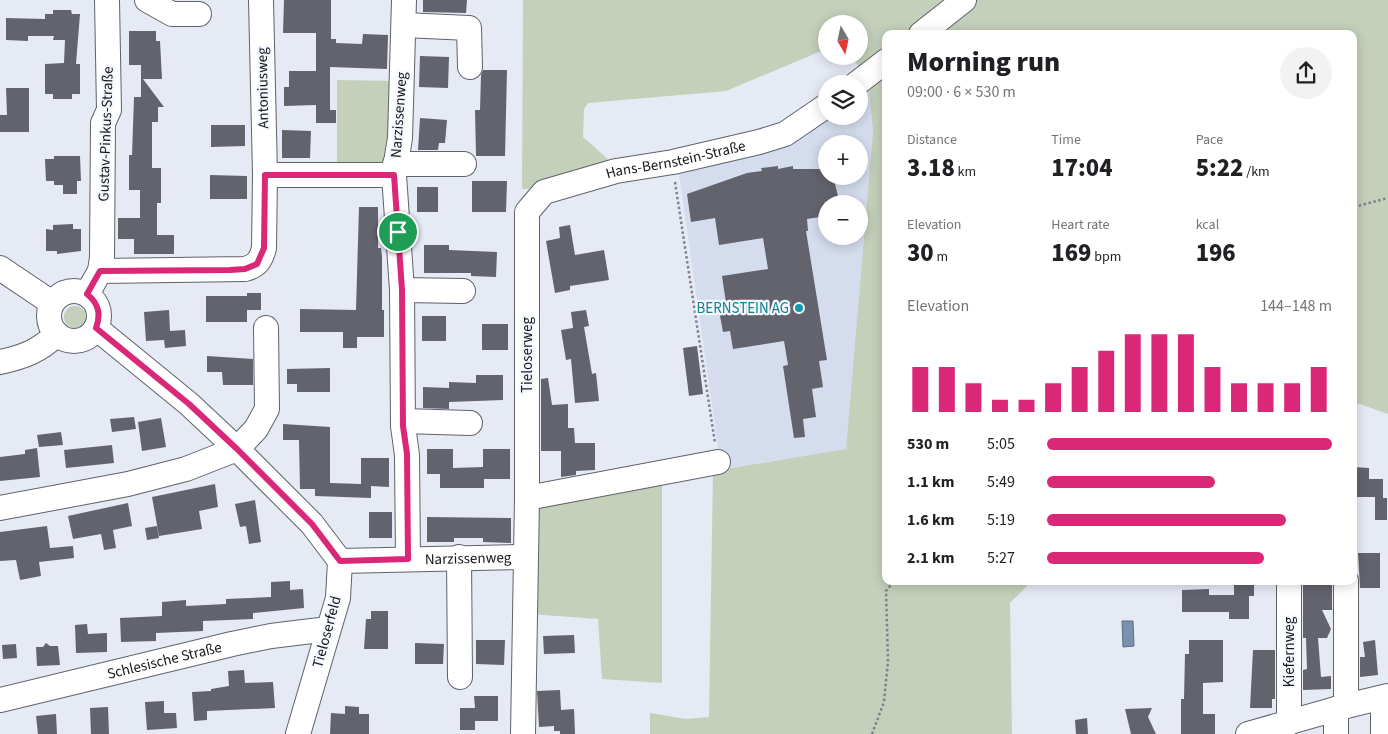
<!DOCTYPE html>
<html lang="en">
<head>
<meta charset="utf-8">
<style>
	:root { --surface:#fff; --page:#f2f2f2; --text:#202124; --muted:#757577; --accent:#db2777 }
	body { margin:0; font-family:"Source Sans 3",sans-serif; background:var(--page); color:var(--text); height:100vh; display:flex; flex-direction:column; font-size:19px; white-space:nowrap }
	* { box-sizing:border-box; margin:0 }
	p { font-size:16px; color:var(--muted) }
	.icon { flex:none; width:28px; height:28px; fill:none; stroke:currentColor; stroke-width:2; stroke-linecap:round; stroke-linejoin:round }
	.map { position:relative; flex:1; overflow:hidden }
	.side { position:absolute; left:882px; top:30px; width:475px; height:555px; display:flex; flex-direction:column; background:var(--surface); border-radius:10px; box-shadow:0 2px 12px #0003 }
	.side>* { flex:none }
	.needle { width:32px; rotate:171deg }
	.tools { position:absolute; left:818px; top:15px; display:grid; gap:10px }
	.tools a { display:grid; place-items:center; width:50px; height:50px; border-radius:50%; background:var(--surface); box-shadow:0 2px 12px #0003; font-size:25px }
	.pin { position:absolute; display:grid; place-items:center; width:42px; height:42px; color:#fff; margin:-21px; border:2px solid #fff; border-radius:50%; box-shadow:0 1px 5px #0007 }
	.round { display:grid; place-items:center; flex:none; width:52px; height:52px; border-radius:26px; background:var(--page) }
	.summary { display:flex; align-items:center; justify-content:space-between; height:85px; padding:0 25px }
	h1 { font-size:28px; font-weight:800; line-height:38px }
	.stats { display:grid; grid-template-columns:repeat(3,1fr); gap:8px; height:85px; padding:5px 25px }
	.stats div { display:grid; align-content:center }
	.stats b { font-size:25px; font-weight:800 }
	.stats small { font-size:14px; font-weight:400 }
	.stats p { font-size:14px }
	.chart { height:140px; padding:10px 25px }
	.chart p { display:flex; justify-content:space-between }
	.chart svg { width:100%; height:90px; margin-top:5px; stroke:var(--accent); stroke-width:6 }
	ul { padding:0 25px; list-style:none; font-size:16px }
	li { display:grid; grid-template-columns:80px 60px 1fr; align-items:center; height:38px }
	li i { height:12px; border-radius:6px; background:var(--accent) }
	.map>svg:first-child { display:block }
</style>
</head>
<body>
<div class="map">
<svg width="1388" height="734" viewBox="0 0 1388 734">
	<rect width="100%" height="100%" fill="#e6eaf5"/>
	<path fill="#d4dced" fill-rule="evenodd" d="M869,84L873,131L846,449L721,469L678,167L826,116H859V92ZM826,144H859V176H826ZM826,204H859V236H826Z"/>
	<path fill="#c4d0ba" d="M523,0H1388V414L1354,402V34H886V581H1032L1010,603L1012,734H650V713L686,719L709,717L713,471L846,449L873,131L868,78L850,56H859V24H826V49L726,91L588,103L584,109L583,137L618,168L544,188L522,189Z
		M337,80L397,81L385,164L337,163Z
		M64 317a11 11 0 1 1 22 0a11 11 0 1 1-22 0Z
		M662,485V683L602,679L598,619L530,614L539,505Z"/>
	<path fill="#7a91af" stroke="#5c6c83" d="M1122,621H1133L1134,646L1123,647Z"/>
	<path fill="#62636d" d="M284,0H331V39H336V43L362,44L363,34L388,35L387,69L330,67V110H336V123H316V105L284,106V87H289V71H316V33H283Z
		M423,0H467L466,13L423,12Z
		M53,10H71L72,14H80L76,64H80V94H72V99H53V94H45V64L64,63L65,40H53L54,36H28V41L6,40V18L45,19V14H53Z
		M129,31H156V41H160L162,79H143L164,107H158V122H152V168H161V203H157V235H174V254H134V239H118V218H140V190H129V155H132L134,97H141V65H129Z
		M420,56L449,57L448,88L419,87Z
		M483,70H507L505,156H476L475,110H480L481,75Z
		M6,88H29V132H0V115H7Z
		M420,118L447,120L445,143H439L438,150H418Z
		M211,125H245V146L211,147Z
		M282,130L311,131L310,158H282Z
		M54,156H80L81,181H77V194H63V185H54V181H46L45,159H54Z
		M778,166V169L793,166V169H824L826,176H833L840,204H826V216L807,219L808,231H806L827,360L819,361L823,387L812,389L816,417L803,419L805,437L794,438L783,366L788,365L784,341L733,349L730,331L723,332L718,305L726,303L722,276L768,269L763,238L719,245L715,218L691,222L687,194L747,173L762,171L761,168Z
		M210,175L247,176V199H210Z
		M472,181H507L506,212H472Z
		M417,187H438V212H417Z
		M359,207H378V248H381L382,256V310H384V337H357V348H343V332H300V309L356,310Z
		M73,224V229H81V251L57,254V251H46V229L53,230V225Z
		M570,225L575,255L604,250L609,280L570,286V290L555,293L546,241L560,238L559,227Z
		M424,245H449V250L497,252L496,277L471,276V273H424Z
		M247,293H261V310H247V322H206V296H247Z
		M169,310L170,331L185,330L186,346L165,348L164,340L146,341L144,312Z
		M586,310L589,326L584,327L592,374L596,373L599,401L575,403L571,359L566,360L561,330L573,328L571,312Z
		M422,316H446V341H422Z
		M482,324H508V350H482Z
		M697,346L703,394L689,396L683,348Z
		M207,356L253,359V385H223L222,372H207Z
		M330,368V392H297V384H287V369Z
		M476,375H503V400L449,402V409L423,408V387L449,388V382L476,383Z
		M548,378L552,405L568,404V428H574L575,443H595V470L576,471V475L561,477V451H541V379Z
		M134,417L136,429L112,432L110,419Z
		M161,418L166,447L142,451L138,422Z
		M283,424L330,427V483L361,484V458H389V487L371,486V498L315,496V489H300L299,440H283Z
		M61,432L63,445L39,447L37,435Z
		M112,445L114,463L66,468L64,450Z
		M37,448L40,477L0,481V457L25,454V450Z
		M427,449H453V468L483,467V449H510V479H484V488H440V474H427Z
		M1354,467L1369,468V479H1383V498H1387V520H1375V497H1354Z
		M215,484L218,507L199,511L202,529L159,536L152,497Z
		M255,500L261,542L249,544L246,526L240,527L235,504Z
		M128,503L132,526L113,530L116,548L104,550L101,534L73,539L68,516Z
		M369,512H392V538H369Z
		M427,517L511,518V543L483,542V538H454V542H427Z
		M47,526L50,548L73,546L74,558L39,562L41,576L20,580L16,560L0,561V532Z
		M157,526L159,538L147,540L145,528Z
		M1358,553H1380V588H1360Z
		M290,581V590L303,589L304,608L253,613V619L203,621V631L156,633V641L121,642L120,618L162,616V602L186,600V606L226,604V599L271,597V582Z
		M1234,581H1254V596H1249V619H1229V612H1182V590L1209,589V595H1234Z
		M1303,581H1332V610H1322L1331,629L1327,638H1318L1321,677L1331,676V689L1303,690V670L1307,669L1306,638H1303Z
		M371,611H388V649H364L366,619H371Z
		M87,624L88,634L107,633V652L76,653L75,625Z
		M574,635L575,653L544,654L543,636Z
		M476,640H505L504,665L476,664Z
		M1189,640H1223V682L1203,683V714H1215V734H1181V699H1184L1185,654H1189Z
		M1375,640L1378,675L1360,677V657H1365L1363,642Z
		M46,643L50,646H58L60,665L37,666L36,647H43Z
		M415,643L444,644L443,664H415Z
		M16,644L17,658L3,659L2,645Z
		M1253,650H1275V699H1272V708H1250Z
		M244,670L245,683L273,682L275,708L207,711V720L194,721L192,692L211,691V689L229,686L228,671Z
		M560,690L561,710L574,709L575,734H560V731H554V726L539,727L537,691Z
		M474,696H498V721H475V730H460V708H475Z
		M164,701V713H176L177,728L147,730L145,702Z
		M345,706L359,707V714H369V734H330L331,713L345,714Z
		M108,707L109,734H91L90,708Z
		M1152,708L1148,717L1156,734H1131L1125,709Z
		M56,714L57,734H38L36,716Z
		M1087,718L1088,734H1076L1075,720Z"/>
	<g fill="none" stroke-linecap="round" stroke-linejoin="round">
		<defs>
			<g id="minor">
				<path d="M147,0L172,14H199"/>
				<path d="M404,0L400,138L394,175L402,290L403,426L407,455L408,559"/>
				<path d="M404,25L469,28L470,67"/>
				<path d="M921,34L964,0"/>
				<path d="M856,84L886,61"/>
				<path d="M395,164H464"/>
				<path d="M265,175H394"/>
				<path d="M0,268L52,303"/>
				<path d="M100,271L245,269C257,266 261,260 264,248L265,175L261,0"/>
				<path d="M402,290L463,291"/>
				<circle cx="74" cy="316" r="25"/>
				<path d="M87,294L100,271L102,257L103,123L109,110L107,0"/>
				<path d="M96,328L189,404L237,449L312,524L340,561L338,598L298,734"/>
				<path d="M0,362C24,357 39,351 57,334"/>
				<path d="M403,421L470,423"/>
				<path d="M527,498L718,462"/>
				<path d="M0,508L128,484L186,469L237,449L256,429L267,409L266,328"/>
				<path d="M459,557L460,677"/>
				<path id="s1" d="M340,561L525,557"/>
				<path d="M1383,698V734"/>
				<path id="s2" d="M0,700L232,644L271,636L328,629"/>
				<path d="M1346,706V581"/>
				<path d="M1336,709V734"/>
				<path d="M1289,723V581"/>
				<path id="s3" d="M523,734L527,498V212L544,192L616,171L673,162L759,142L785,134L826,106"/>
				<path d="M1248,734L1346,706L1388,696"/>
			</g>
		</defs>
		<use href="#minor" stroke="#5e626b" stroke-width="26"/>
		<path stroke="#7f8189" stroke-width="2.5" stroke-dasharray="2.5 2.5" stroke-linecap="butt" d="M675,182L715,443
			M1354,207L1388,198
			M872,734L884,702L888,661L886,591L894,581"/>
		<use href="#minor" stroke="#fff" stroke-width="24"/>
	</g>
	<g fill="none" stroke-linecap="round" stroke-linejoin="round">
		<defs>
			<path id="route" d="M265,175H394L402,290L403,426L407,454L408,559L340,561L312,524L237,449L189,404L96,328C101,314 99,304 87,294L100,271L230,270L245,269L257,264L264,248Z"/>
		</defs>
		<use href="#route" stroke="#fff" stroke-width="10"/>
		<use href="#route" stroke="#db2777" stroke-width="6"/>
	</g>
	<circle fill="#0f9aa8" stroke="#f5f8fe" stroke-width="2" cx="799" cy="308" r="5"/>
	<g text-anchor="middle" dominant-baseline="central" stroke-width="4.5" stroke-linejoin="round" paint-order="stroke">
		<g font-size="15" fill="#16171b" stroke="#f5f8fe">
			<text transform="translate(263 88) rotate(-91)">Antoniusweg</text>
			<text transform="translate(399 115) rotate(-86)">Narzissenweg</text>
			<text transform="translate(106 134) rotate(-88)">Gustav-Pinkus-Straße</text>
			<text stroke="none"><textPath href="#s3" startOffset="684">Hans-Bernstein-Straße</textPath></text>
			<text transform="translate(527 355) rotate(-90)">Tieloserweg</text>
			<text stroke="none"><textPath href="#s1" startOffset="128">Narzissenweg</textPath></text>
			<text transform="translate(327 632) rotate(-75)">Tieloserfeld</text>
			<text transform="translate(1289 652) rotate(-90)">Kiefernweg</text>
			<text stroke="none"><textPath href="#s2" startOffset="169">Schlesische Straße</textPath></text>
		</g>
		<g font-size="15" fill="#0d838f" stroke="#f5f8fe" text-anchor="end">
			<text x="789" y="308">BERNSTEIN AG</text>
		</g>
	</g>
</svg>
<div class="tools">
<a><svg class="needle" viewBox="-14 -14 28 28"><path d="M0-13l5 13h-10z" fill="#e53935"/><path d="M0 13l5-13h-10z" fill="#757577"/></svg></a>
<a><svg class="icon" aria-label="layers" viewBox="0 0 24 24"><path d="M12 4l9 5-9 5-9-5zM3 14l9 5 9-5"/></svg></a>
<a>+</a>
<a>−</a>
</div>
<div class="pin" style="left:398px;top:232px;background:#1e9e55"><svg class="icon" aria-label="arrive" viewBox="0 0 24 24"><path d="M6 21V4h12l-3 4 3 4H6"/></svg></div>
<section class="side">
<div class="summary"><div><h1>Morning run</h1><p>09:00 · 6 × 530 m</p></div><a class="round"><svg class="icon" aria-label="share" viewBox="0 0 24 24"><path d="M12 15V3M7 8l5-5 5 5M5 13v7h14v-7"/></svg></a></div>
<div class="stats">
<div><p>Distance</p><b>3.18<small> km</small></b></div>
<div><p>Time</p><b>17:04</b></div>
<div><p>Pace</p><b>5:22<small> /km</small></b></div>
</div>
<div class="stats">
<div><p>Elevation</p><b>30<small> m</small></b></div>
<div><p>Heart rate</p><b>169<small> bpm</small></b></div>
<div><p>kcal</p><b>196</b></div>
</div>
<div class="chart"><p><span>Elevation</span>144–148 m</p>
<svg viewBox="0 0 160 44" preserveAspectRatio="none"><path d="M5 44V22M15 44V22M25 44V30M35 44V38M45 44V38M55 44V30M65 44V22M75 44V14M85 44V6M95 44V6M105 44V6M115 44V22M125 44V30M135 44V30M145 44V30M155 44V22"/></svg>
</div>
<ul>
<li><b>530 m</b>5:05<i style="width:100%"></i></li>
<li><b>1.1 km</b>5:49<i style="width:59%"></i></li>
<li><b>1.6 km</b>5:19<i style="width:84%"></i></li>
<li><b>2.1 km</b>5:27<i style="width:76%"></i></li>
</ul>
</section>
</div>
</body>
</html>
